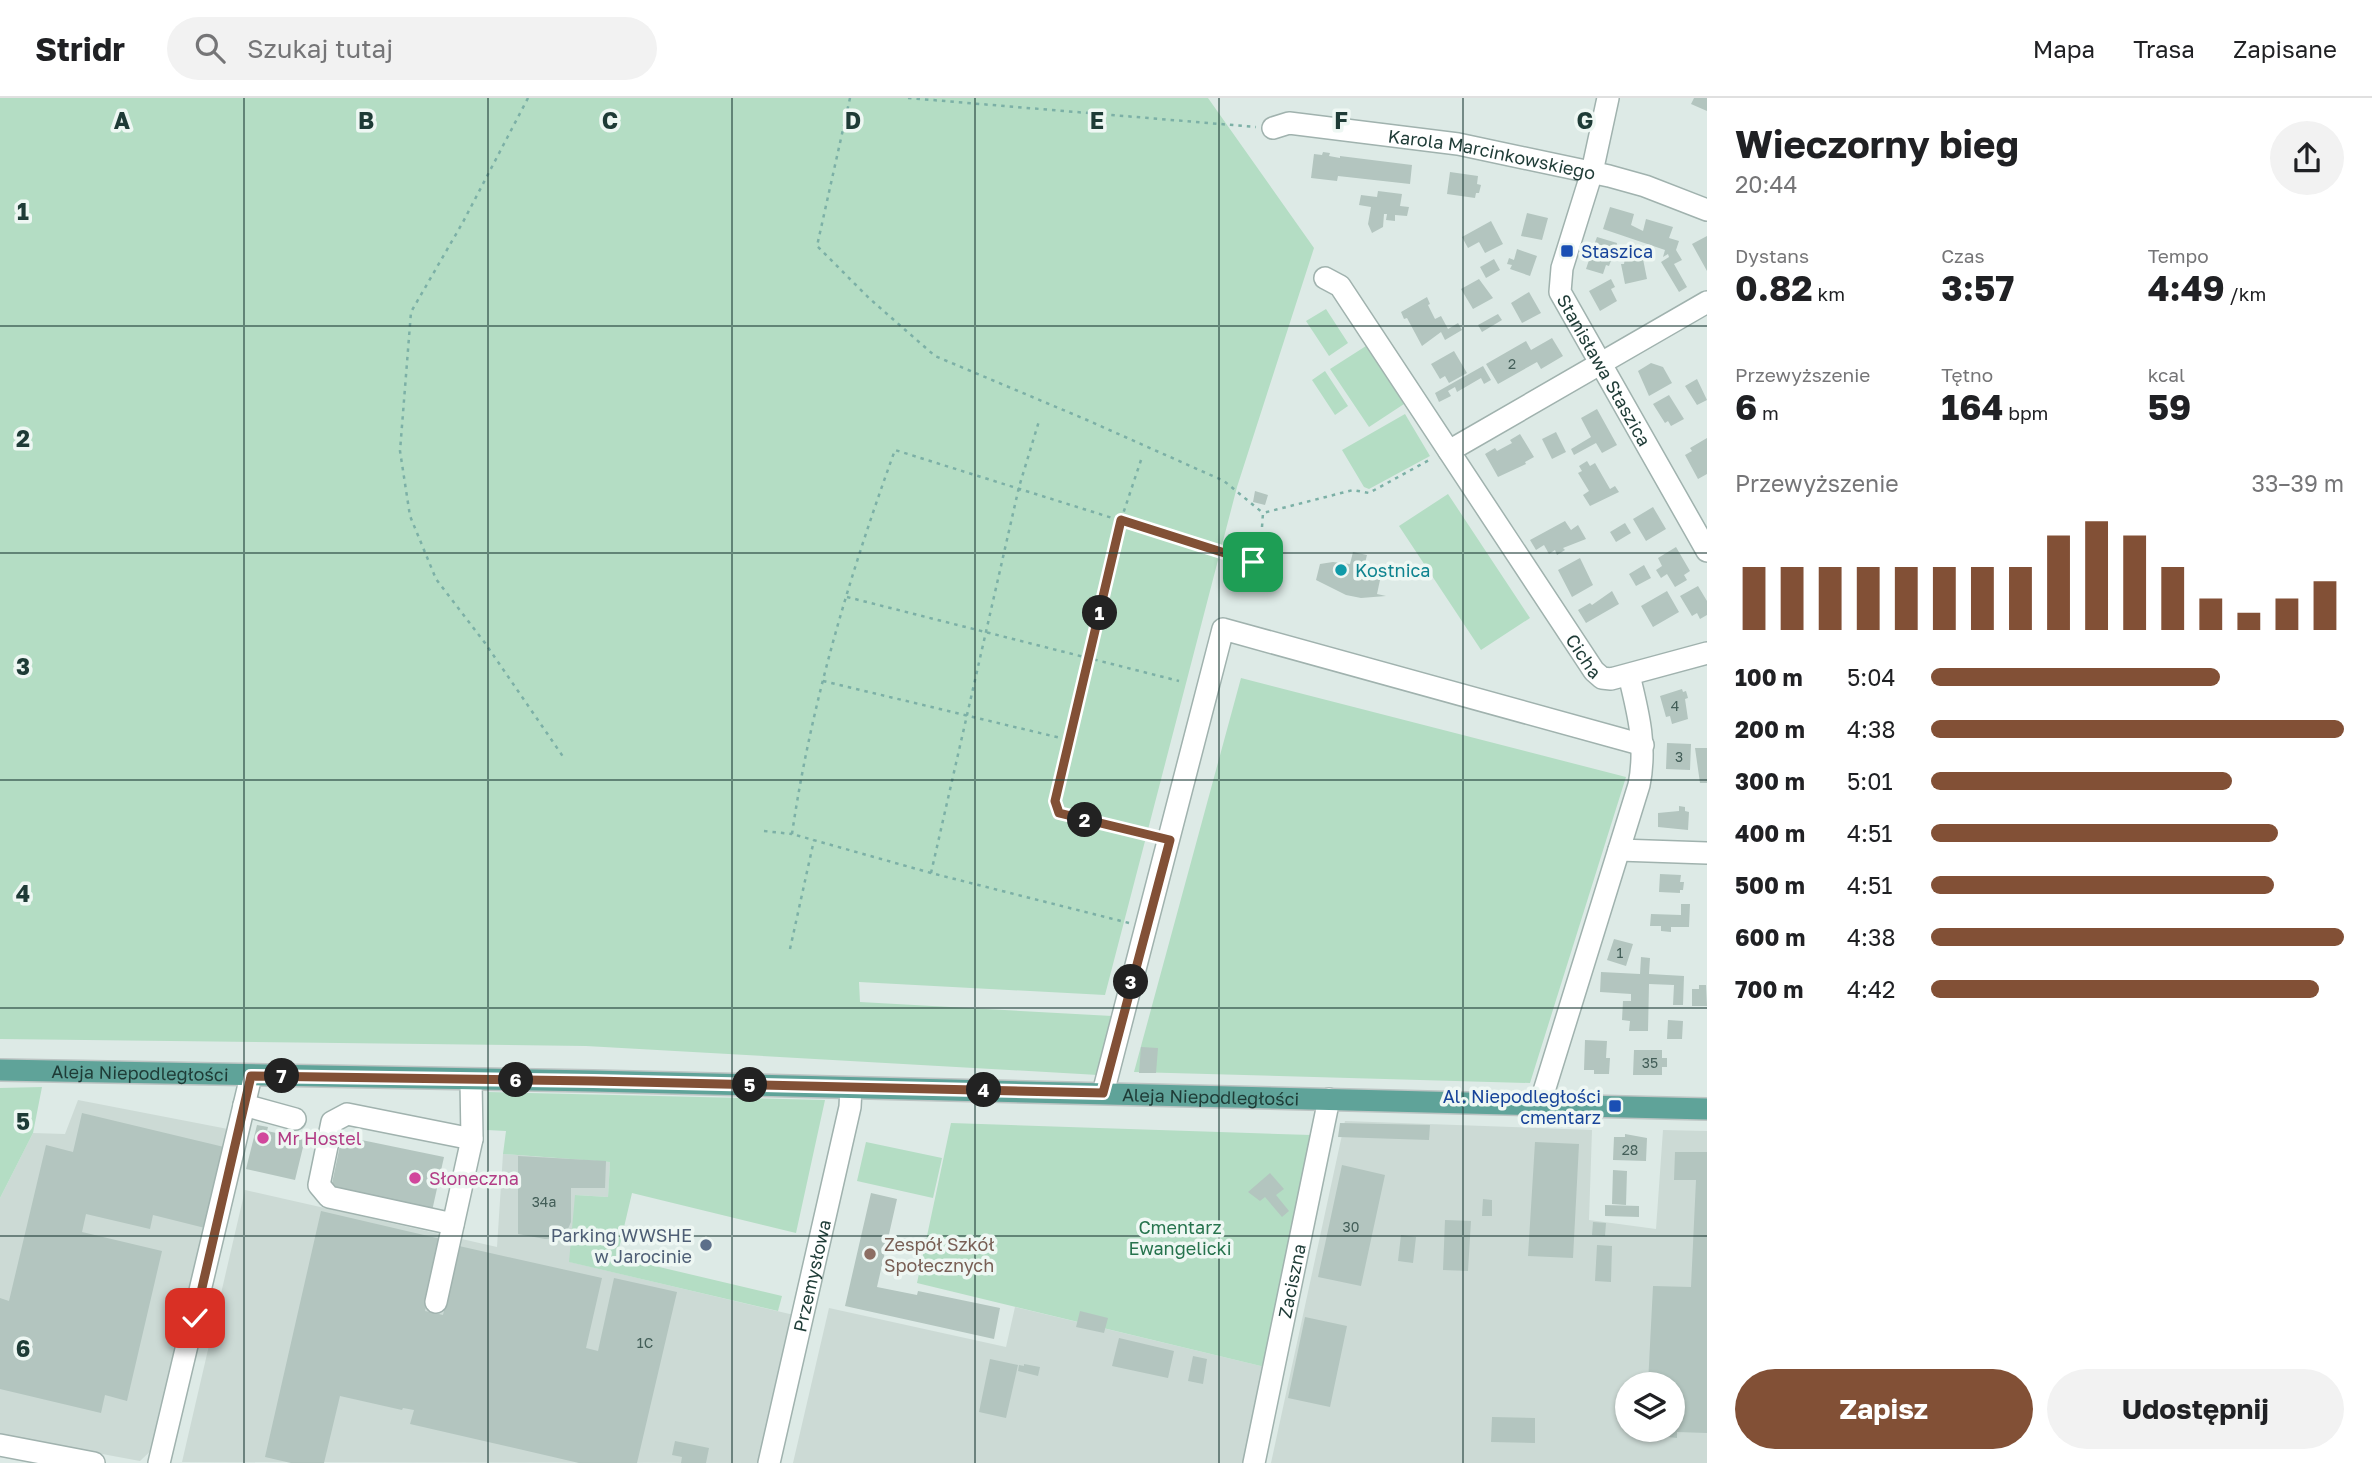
<!DOCTYPE html>
<html lang="pl">
<head>
<meta charset="utf-8">
<style>
	:root { --surface:#fff; --page:#f2f2f2; --text:#202124; --muted:#757577; --line:#e0e0e0; --accent:#825036 }
	body { margin:0; font-family:"Golos Text",sans-serif; background:var(--page); color:var(--text); height:100vh; display:flex; flex-direction:column; font-size:26px; white-space:nowrap }
	* { box-sizing:border-box; margin:0 }
	p { font-size:23px; color:var(--muted) }
	.icon { flex:none; width:38px; height:38px; fill:none; stroke:currentColor; stroke-width:2; stroke-linecap:round; stroke-linejoin:round }
	.map { position:relative; flex:1; overflow:hidden }
	.drawer { display:flex; flex-direction:column; background:var(--surface); width:665px }
	.drawer>* { flex:none }
	.tools { position:absolute; left:1615px; top:1274px; display:grid; gap:14px }
	.tools a { display:grid; place-items:center; width:70px; height:70px; border-radius:50%; background:var(--surface); box-shadow:0 2px 5px #0004; font-size:35px }
	.pin { position:absolute; display:grid; place-items:center; width:60px; height:60px; color:#fff; margin:-30px; border-radius:14px; box-shadow:0 4px 10px #0006 }
	.km { position:absolute; width:35px; height:35px; margin:-18px; border-radius:50%; background:#222; color:#fff; font-size:19px; line-height:35px; text-align:center }
	.round { display:grid; place-items:center; flex:none; width:74px; height:74px; border-radius:37px; background:var(--page) }
	.summary { display:flex; align-items:center; justify-content:space-between; height:119px; padding:0 28px }
	h1 { font-size:38px; font-weight:700; line-height:52px }
	.stats { display:grid; grid-template-columns:repeat(3,1fr); gap:10px; height:119px; padding:7px 28px }
	.stats div { display:grid; align-content:center }
	.stats b { font-size:35px; font-weight:700 }
	.stats small { font-size:19px; font-weight:400 }
	.stats p { font-size:19px }
	.chart { height:196px; padding:14px 28px }
	.chart p { display:flex; justify-content:space-between }
	.chart svg { width:100%; height:126px; margin-top:7px; stroke:var(--accent); stroke-width:6 }
	.primary-button { display:flex; gap:14px; margin-top:auto; padding:14px 28px }
	.primary-button a { flex:1; height:80px; border-radius:42px; background:var(--accent); color:#fff; font-size:28px; font-weight:700; line-height:80px; text-align:center }
	.primary-button a+a { background:var(--page); color:var(--text) }
	ul { padding:0 28px; list-style:none; font-size:23px }
	li { display:grid; grid-template-columns:112px 84px 1fr; align-items:center; height:52px }
	li i { height:18px; border-radius:9px; background:var(--accent) }
	header { display:flex; align-items:center; gap:42px; box-sizing:border-box; height:98px; padding:0 35px; background:var(--surface); border-bottom:2px solid var(--line) }
	header strong { font-size:33px }
	nav { display:flex; gap:38px; margin-inline-start:auto; font-size:24px }
	.search { width:490px; height:63px; background:var(--page); display:flex; align-items:center; gap:18px; box-sizing:border-box; padding:0 24px; border-radius:38px; color:var(--muted); font-size:26px }
	main { display:flex; flex:1; min-height:0 }
	.map>svg:first-child { display:block }
</style>
</head>
<body>
<header>
<strong>Stridr</strong>
<div class="search"><svg class="icon" aria-label="search" viewBox="0 0 24 24"><circle cx="10" cy="10" r="6"/><path d="M15 15l6 6"/></svg>Szukaj tutaj</div>
<nav><a>Mapa</a><a>Trasa</a><a>Zapisane</a></nav>
</header>
<main>
<div class="map">
<svg width="1707" height="1365" viewBox="0 0 1707 1365">
	<rect width="100%" height="100%" fill="#ddeae6"/>
	<path fill="#ccdad5" fill-rule="evenodd" d="M78,1002L233,1032L157,1347L140,1363L0,1337V1100L33,1035L65,1036Z
		M1345,1023L1592,1032L1589,1122L1656,1131L1663,1032L1707,1033V1365H1271ZM1628,1286H1673V1332H1628Z
		M503,1056L610,1064L608,1099L576,1097L570,1164L794,1217L759,1365L182,1364L245,1092L497,1149Z
		M1015,1209L1265,1269L1245,1365H793L829,1210L1006,1249Z"/>
	<path fill="#b4ddc4" d="M0,0H1208L1314,150L1237,389L1105,897L859,884L860,904L1112,918L1098,977L586,948L0,941Z
		M1326,211L1348,245L1329,258L1306,223Z
		M1366,248L1404,306L1369,329L1330,271Z
		M1325,273L1348,308L1335,317L1312,282Z
		M1405,316L1430,358L1369,391L1364,389L1342,352Z
		M1448,396L1530,520L1481,552L1399,428Z
		M1241,580L1626,679L1530,985L1134,974Z
		M42,989L33,1035L0,1100V990Z
		M488,994L825,1002L796,1135L632,1095L617,1159L782,1198L778,1213L569,1164L575,1097L608,1099L610,1064L503,1056L506,1033L487,1032Z
		M951,1025L1311,1037L1265,1269L917,1185Z
		M866,1044L942,1060L933,1100L857,1083Z"/>
	<path fill="#b3c5bf" d="M1694,0H1707V13L1691,6Z
		M1323,54L1330,55L1329,58L1340,60V58L1412,67L1410,86L1338,78L1337,83L1311,80L1314,56L1322,57Z
		M1450,74L1478,78L1477,86L1481,87L1479,95H1476L1475,100L1447,96Z
		M1378,93L1402,96L1400,108L1409,109L1407,118L1395,117V123L1386,122L1387,116H1384L1383,129L1372,135L1368,126L1371,109L1359,107L1361,97L1377,99Z
		M1610,109L1634,116L1631,127L1643,133L1646,121L1673,129L1669,140L1679,143L1676,152L1682,162L1674,166L1687,189L1679,194L1661,164L1669,159L1668,156L1663,159L1665,152L1603,131Z
		M1527,115L1548,120L1542,142L1521,138Z
		M1491,123L1503,146L1485,155L1479,144L1468,150L1462,139Z
		M1707,138V173L1692,146Z
		M1597,139L1617,145L1614,160H1612L1609,168L1606,167L1603,176L1586,171L1592,153L1589,151L1590,147H1594Z
		M1517,151L1537,158L1530,178L1510,171L1512,167L1507,166L1509,160L1514,162Z
		M1637,158L1638,162L1643,161L1647,181L1625,186L1621,166H1624L1625,160Z
		M1494,161L1500,172L1486,180L1480,169Z
		M1479,181L1493,200L1473,211L1461,191Z
		M1611,181L1615,189L1611,191L1617,203L1600,213L1589,193Z
		M1529,194L1541,215L1522,225L1511,205Z
		M1427,199L1430,206L1428,207L1435,221L1441,218L1448,231L1458,225L1462,232L1445,242L1441,234L1422,248L1407,220L1404,221L1401,214Z
		M1498,216L1502,222L1482,234L1478,227Z
		M1552,240L1563,258L1541,271L1537,264L1498,286L1486,266L1526,243L1531,252Z
		M1454,253L1467,275L1449,285L1445,278L1440,281L1431,266Z
		M1651,265L1663,269L1672,285L1649,298L1638,273Z
		M1483,268L1491,282L1484,286L1481,280L1457,294L1455,289L1448,293L1451,298L1439,304L1435,295Z
		M1697,281L1707,302L1697,307L1685,288Z
		M1669,297L1684,321L1671,328L1668,323L1665,325L1653,306Z
		M1597,311L1617,347L1602,355L1596,345L1574,357L1571,351L1591,339L1581,320Z
		M1556,334L1566,354L1552,361L1542,341Z
		M1520,336L1534,359L1525,364L1526,366L1498,379L1485,356L1495,350L1497,353L1512,345L1510,342Z
		M1707,340V376L1698,381L1685,357L1692,353L1690,350Z
		M1587,363L1590,368L1595,365L1610,391L1615,388L1619,394L1590,408L1583,397L1589,393L1578,375L1582,373L1579,368Z
		M1255,393L1268,397L1265,407L1253,404Z
		M1653,409L1666,431L1646,443L1633,421Z
		M1565,423L1571,432L1578,427L1586,441L1563,450L1565,452L1557,457L1555,452L1549,456L1544,447L1536,452L1530,442Z
		M1625,425L1631,435L1616,444L1610,434Z
		M1676,449L1690,473L1684,477L1687,482L1675,489L1667,476L1661,480L1656,472L1662,468L1658,460Z
		M1353,454L1367,457L1362,477L1380,482L1377,496L1386,498L1361,500L1346,497L1316,482L1320,466L1333,464L1350,466Z
		M1580,460L1593,487L1572,499L1558,472Z
		M1644,467L1651,480L1636,488L1629,476Z
		M1698,488L1707,503V517L1700,521L1697,515L1692,518L1680,498Z
		M1612,493L1619,506L1586,525L1578,512L1590,505L1592,507Z
		M1667,493L1679,514L1653,529L1641,508Z
		M1682,591L1683,594L1686,593L1688,600L1685,601L1688,621L1672,626L1670,618L1666,619L1660,598Z
		M1667,645L1691,646L1690,672L1666,671Z
		M1695,650H1707V685H1700Z
		M1679,708L1685,709V713L1689,714L1688,732L1658,729V715L1679,713Z
		M1660,776L1681,777L1680,784H1684L1683,792H1680V795L1659,794Z
		M1681,806H1690L1689,829H1671V834L1661,833V828H1650L1651,816L1681,817Z
		M1614,841L1633,846L1626,868L1607,862Z
		M1641,859L1650,860L1649,876L1684,878L1683,907H1673L1674,887L1649,886L1648,933H1629L1630,923L1622,922L1623,903H1631V896L1600,894L1601,874L1640,876Z
		M1699,887H1706L1707,908H1692V891H1699Z
		M1668,922L1683,923L1682,941H1667Z
		M1585,942L1607,943L1606,960H1610L1609,976H1594V972H1584Z
		M1141,949L1158,950L1156,975H1139Z
		M1634,952H1662V960H1667V969H1662V977H1633Z
		M82,1015L224,1049L205,1130L153,1117L150,1131L86,1116L82,1134L162,1153L127,1303L105,1297L101,1315L0,1291V1200L9,1203L46,1047L73,1054Z
		M1340,1025L1430,1027L1429,1042L1338,1039Z
		M257,1027L268,1029L267,1033L305,1041L295,1082L246,1071Z
		M1625,1036L1647,1040L1646,1063L1613,1062L1614,1039H1625Z
		M342,1038L444,1059L432,1113L331,1090Z
		M1535,1044L1579,1046L1573,1160L1528,1158Z
		M1675,1054H1707V1335L1677,1334V1340L1668,1339V1333L1673,1332V1286H1648L1653,1188L1691,1189L1696,1082H1674Z
		M518,1058L606,1063L605,1090H571V1124L567,1133L558,1140L545,1141L518,1136Z
		M1342,1067L1385,1077L1361,1188L1318,1179Z
		M1613,1072L1627,1073L1626,1107L1612,1106Z
		M1270,1075L1284,1091L1276,1097L1289,1113L1282,1119L1265,1099L1260,1103L1248,1094Z
		M871,1095L897,1101L877,1189L917,1197L918,1193L1000,1210L994,1241L845,1208Z
		M1483,1101L1492,1102V1118H1482Z
		M1605,1107L1639,1108V1119L1605,1118Z
		M321,1113L441,1141L425,1213L443,1217L459,1148L602,1180L586,1250L598,1253L614,1180L677,1194L637,1365H579L410,1326L414,1312L403,1310L402,1312L340,1298L324,1365H291L265,1359Z
		M1445,1122L1471,1123L1468,1173L1443,1172Z
		M1593,1124L1606,1125L1605,1138L1592,1137Z
		M1401,1137L1416,1139L1413,1165L1398,1163Z
		M1597,1147L1612,1148L1611,1184L1595,1183Z
		M1080,1213L1108,1220L1104,1235L1076,1229Z
		M1305,1219L1347,1228L1330,1309L1288,1300Z
		M1119,1240L1174,1253L1168,1280L1112,1268Z
		M1193,1258L1207,1261L1203,1286L1188,1283Z
		M990,1261L1018,1267L1006,1320L979,1314Z
		M1024,1266L1040,1269L1038,1278L1018,1273L1019,1267L1024,1268Z
		M1492,1319L1535,1320V1345L1491,1344Z
		M675,1343L709,1350L706,1365H681L682,1359L672,1357Z"/>
	<g fill="none" stroke-linecap="round" stroke-linejoin="round">
		<defs>
			<g id="minor">
				<path id="s1" d="M1608,0L1592,74L1562,170L1560,194L1707,453"/>
				<path id="s2" d="M1273,30L1289,25L1458,46L1609,78L1645,88L1707,112"/>
				<path id="s3" d="M1325,180L1340,188L1594,573L1602,580L1611,581L1707,555"/>
				<path d="M1449,353L1707,204"/>
				<path d="M1619,752L1707,755"/>
				<path d="M1103,995L1223,531L1643,647"/>
				<path d="M1540,1006L1639,687C1647,648 1638,614 1629,577"/>
				<path d="M244,1007L295,1021"/>
				<path d="M453,1126L329,1099L319,1087L332,1024L347,1016L472,1041"/>
				<path d="M436,1204L472,1041L471,982"/>
				<path d="M0,1347L94,1365"/>
				<path d="M159,1365L251,978"/>
				<path id="s4" d="M769,1365L850,1009L851,990"/>
				<path id="s5" d="M1254,1365L1329,1001"/>
			</g>
			<g id="major">
				<path id="s6" d="M0,972L593,983L1707,1011"/>
			</g>
		</defs>
		<use href="#minor" stroke="#a0b2ae" stroke-width="24"/>
		<use href="#major" stroke="#bcc4c3" stroke-width="24"/>
		<path stroke="#7cb0a6" stroke-width="2.5" stroke-dasharray="3.5 5" stroke-linecap="butt" d="M528,0L463,124L411,214L400,353L410,418L436,481L485,545L564,660
			M850,0L817,148L870,201L935,258L1087,322L1224,383L1263,415
			M908,0L1256,29
			M1141,362L1121,422L1055,703L1059,715L1150,737
			M1262,429L1263,415L1353,392L1369,395L1431,361
			M847,499L1179,583
			M823,583L1069,642
			M764,733L792,736
			M931,775L1019,389L1039,323
			M1129,825L931,775L792,736C811,605 850,476 895,352L1253,464
			M790,851L814,742"/>
		<use href="#minor" stroke="#fff" stroke-width="21"/>
		<use href="#major" stroke="#5fa399" stroke-width="21"/>
	</g>
	<g fill="none" stroke-linecap="round" stroke-linejoin="round">
		<defs>
			<path id="route" d="M195,1220L251,978L593,983L1103,995L1170,742L1059,715L1055,703L1121,422L1253,464"/>
		</defs>
		<use href="#route" stroke="#fff" stroke-width="14"/>
		<use href="#route" stroke="#825036" stroke-width="9"/>
	</g>
	<path fill="none" stroke="#1e3b36" stroke-width="2" stroke-opacity="0.55" d="M244,0V1365M488,0V1365M732,0V1365M975,0V1365M1219,0V1365M1463,0V1365M0,228H1707M0,455H1707M0,682H1707M0,910H1707M0,1138H1707"/>
	<g fill="#1a4fb4" stroke="#eef7f3" stroke-width="2.5">
		<rect x="1560" y="146" width="14" height="14" rx="3.5"/>
		<rect x="1608" y="1001" width="14" height="14" rx="3.5"/>
	</g>
	<circle fill="#0f9aa8" stroke="#eef7f3" stroke-width="2.5" cx="1341" cy="472" r="7"/>
	<g fill="#d1479c" stroke="#eef7f3" stroke-width="2.5">
		<circle cx="263" cy="1040" r="7"/>
		<circle cx="415" cy="1080" r="7"/>
	</g>
	<circle fill="#5c6f8a" stroke="#eef7f3" stroke-width="2.5" cx="706" cy="1147" r="7"/>
	<circle fill="#8d6e63" stroke="#eef7f3" stroke-width="2.5" cx="870" cy="1156" r="7"/>
	<g text-anchor="middle" dominant-baseline="central" stroke-width="7" stroke-linejoin="round" paint-order="stroke">
		<g font-size="14" fill="#435e58">
			<text x="1512" y="265">2</text>
			<text x="1675" y="607">4</text>
			<text x="1679" y="658">3</text>
			<text x="1620" y="854">1</text>
			<text x="1650" y="964">35</text>
			<text x="1630" y="1051">28</text>
			<text x="544" y="1103">34a</text>
			<text x="1351" y="1128">30</text>
			<text x="645" y="1244">1C</text>
		</g>
		<g font-size="18" fill="#1e3b36" stroke="#eef7f3">
			<text stroke="none"><textPath href="#s2" startOffset="222">Karola Marcinkowskiego</textPath></text>
			<text stroke="none"><textPath href="#s1" startOffset="290">Stanisława Staszica</textPath></text>
			<text stroke="none"><textPath href="#s3" startOffset="460">Cicha</textPath></text>
			<text stroke="none"><textPath href="#s6" startOffset="140">Aleja Niepodległości</textPath></text>
			<text stroke="none"><textPath href="#s6" startOffset="1211">Aleja Niepodległości</textPath></text>
			<text stroke="none"><textPath href="#s4" startOffset="192">Przemysłowa</textPath></text>
			<text stroke="none"><textPath href="#s5" startOffset="186">Zaciszna</textPath></text>
		</g>
		<g font-size="18" fill="#164399" stroke="#eef7f3" text-anchor="start">
			<text x="1581" y="153">Staszica</text>
			<text x="1601" y="998" text-anchor="end">Al. Niepodległości<tspan x="1601" dy="21">cmentarz</tspan></text>
		</g>
		<g font-size="18" fill="#0d838f" stroke="#eef7f3" text-anchor="start">
			<text x="1355" y="472">Kostnica</text>
		</g>
		<g font-size="18" fill="#b23c85" stroke="#eef7f3" text-anchor="start">
			<text x="277" y="1040">Mr Hostel</text>
			<text x="429" y="1080">Słoneczna</text>
		</g>
		<g font-size="18" fill="#26734d" stroke="#eef7f3">
			<text x="1180" y="1129">Cmentarz<tspan x="1180" dy="21">Ewangelicki</tspan></text>
		</g>
		<g font-size="18" fill="#4e5e75" stroke="#eef7f3" text-anchor="end">
			<text x="692" y="1137">Parking WWSHE<tspan x="692" dy="21">w Jarocinie</tspan></text>
		</g>
		<g font-size="18" fill="#785e54" stroke="#eef7f3" text-anchor="start">
			<text x="884" y="1146">Zespół Szkół<tspan x="884" dy="21">Społecznych</tspan></text>
		</g>
	</g>
	<g font-size="23" text-anchor="middle" font-weight="bold" fill="#1e3b36" stroke="#eef7f3" stroke-width="7" stroke-linejoin="round" paint-order="stroke">
		<text x="122" y="31">A</text>
		<text x="366" y="31">B</text>
		<text x="610" y="31">C</text>
		<text x="853" y="31">D</text>
		<text x="1097" y="31">E</text>
		<text x="1341" y="31">F</text>
		<text x="1585" y="31">G</text>
		<text x="23" y="122">1</text>
		<text x="23" y="349">2</text>
		<text x="23" y="577">3</text>
		<text x="23" y="804">4</text>
		<text x="23" y="1032">5</text>
		<text x="23" y="1259">6</text>
	</g>
</svg>
<div class="tools">
<a><svg class="icon" aria-label="layers" viewBox="0 0 24 24"><path d="M12 4l9 5-9 5-9-5zM3 14l9 5 9-5"/></svg></a>
</div>
<div class="pin" style="left:1253px;top:464px;background:#1e9e55"><svg class="icon" aria-label="arrive" viewBox="0 0 24 24"><path d="M6 21V4h12l-3 4 3 4H6"/></svg></div>
<div class="pin" style="left:195px;top:1220px;background:#d93025"><svg class="icon" aria-label="check" viewBox="0 0 24 24"><path d="M5 12l5 5 9-10"/></svg></div>
<b class="km" style="left:1100px;top:515px">1</b>
<b class="km" style="left:1085px;top:722px">2</b>
<b class="km" style="left:1131px;top:884px">3</b>
<b class="km" style="left:984px;top:992px">4</b>
<b class="km" style="left:750px;top:987px">5</b>
<b class="km" style="left:516px;top:982px">6</b>
<b class="km" style="left:282px;top:978px">7</b>
</div>
<section class="drawer">
<div class="summary"><div><h1>Wieczorny bieg</h1><p>20:44</p></div><a class="round"><svg class="icon" aria-label="share" viewBox="0 0 24 24"><path d="M12 15V3M7 8l5-5 5 5M5 13v7h14v-7"/></svg></a></div>
<div class="stats">
<div><p>Dystans</p><b>0.82<small> km</small></b></div>
<div><p>Czas</p><b>3:57</b></div>
<div><p>Tempo</p><b>4:49<small> /km</small></b></div>
</div>
<div class="stats">
<div><p>Przewyższenie</p><b>6<small> m</small></b></div>
<div><p>Tętno</p><b>164<small> bpm</small></b></div>
<div><p>kcal</p><b>59</b></div>
</div>
<div class="chart"><p><span>Przewyższenie</span>33–39 m</p>
<svg viewBox="0 0 160 44" preserveAspectRatio="none"><path d="M5 44V22M15 44V22M25 44V22M35 44V22M45 44V22M55 44V22M65 44V22M75 44V22M85 44V11M95 44V6M105 44V11M115 44V22M125 44V33M135 44V38M145 44V33M155 44V27"/></svg>
</div>
<ul>
<li><b>100 m</b>5:04<i style="width:70%"></i></li>
<li><b>200 m</b>4:38<i style="width:100%"></i></li>
<li><b>300 m</b>5:01<i style="width:73%"></i></li>
<li><b>400 m</b>4:51<i style="width:84%"></i></li>
<li><b>500 m</b>4:51<i style="width:83%"></i></li>
<li><b>600 m</b>4:38<i style="width:100%"></i></li>
<li><b>700 m</b>4:42<i style="width:94%"></i></li>
</ul>
<div class="primary-button"><a>Zapisz</a><a>Udostępnij</a></div>
</section>
</main>
</body>
</html>
